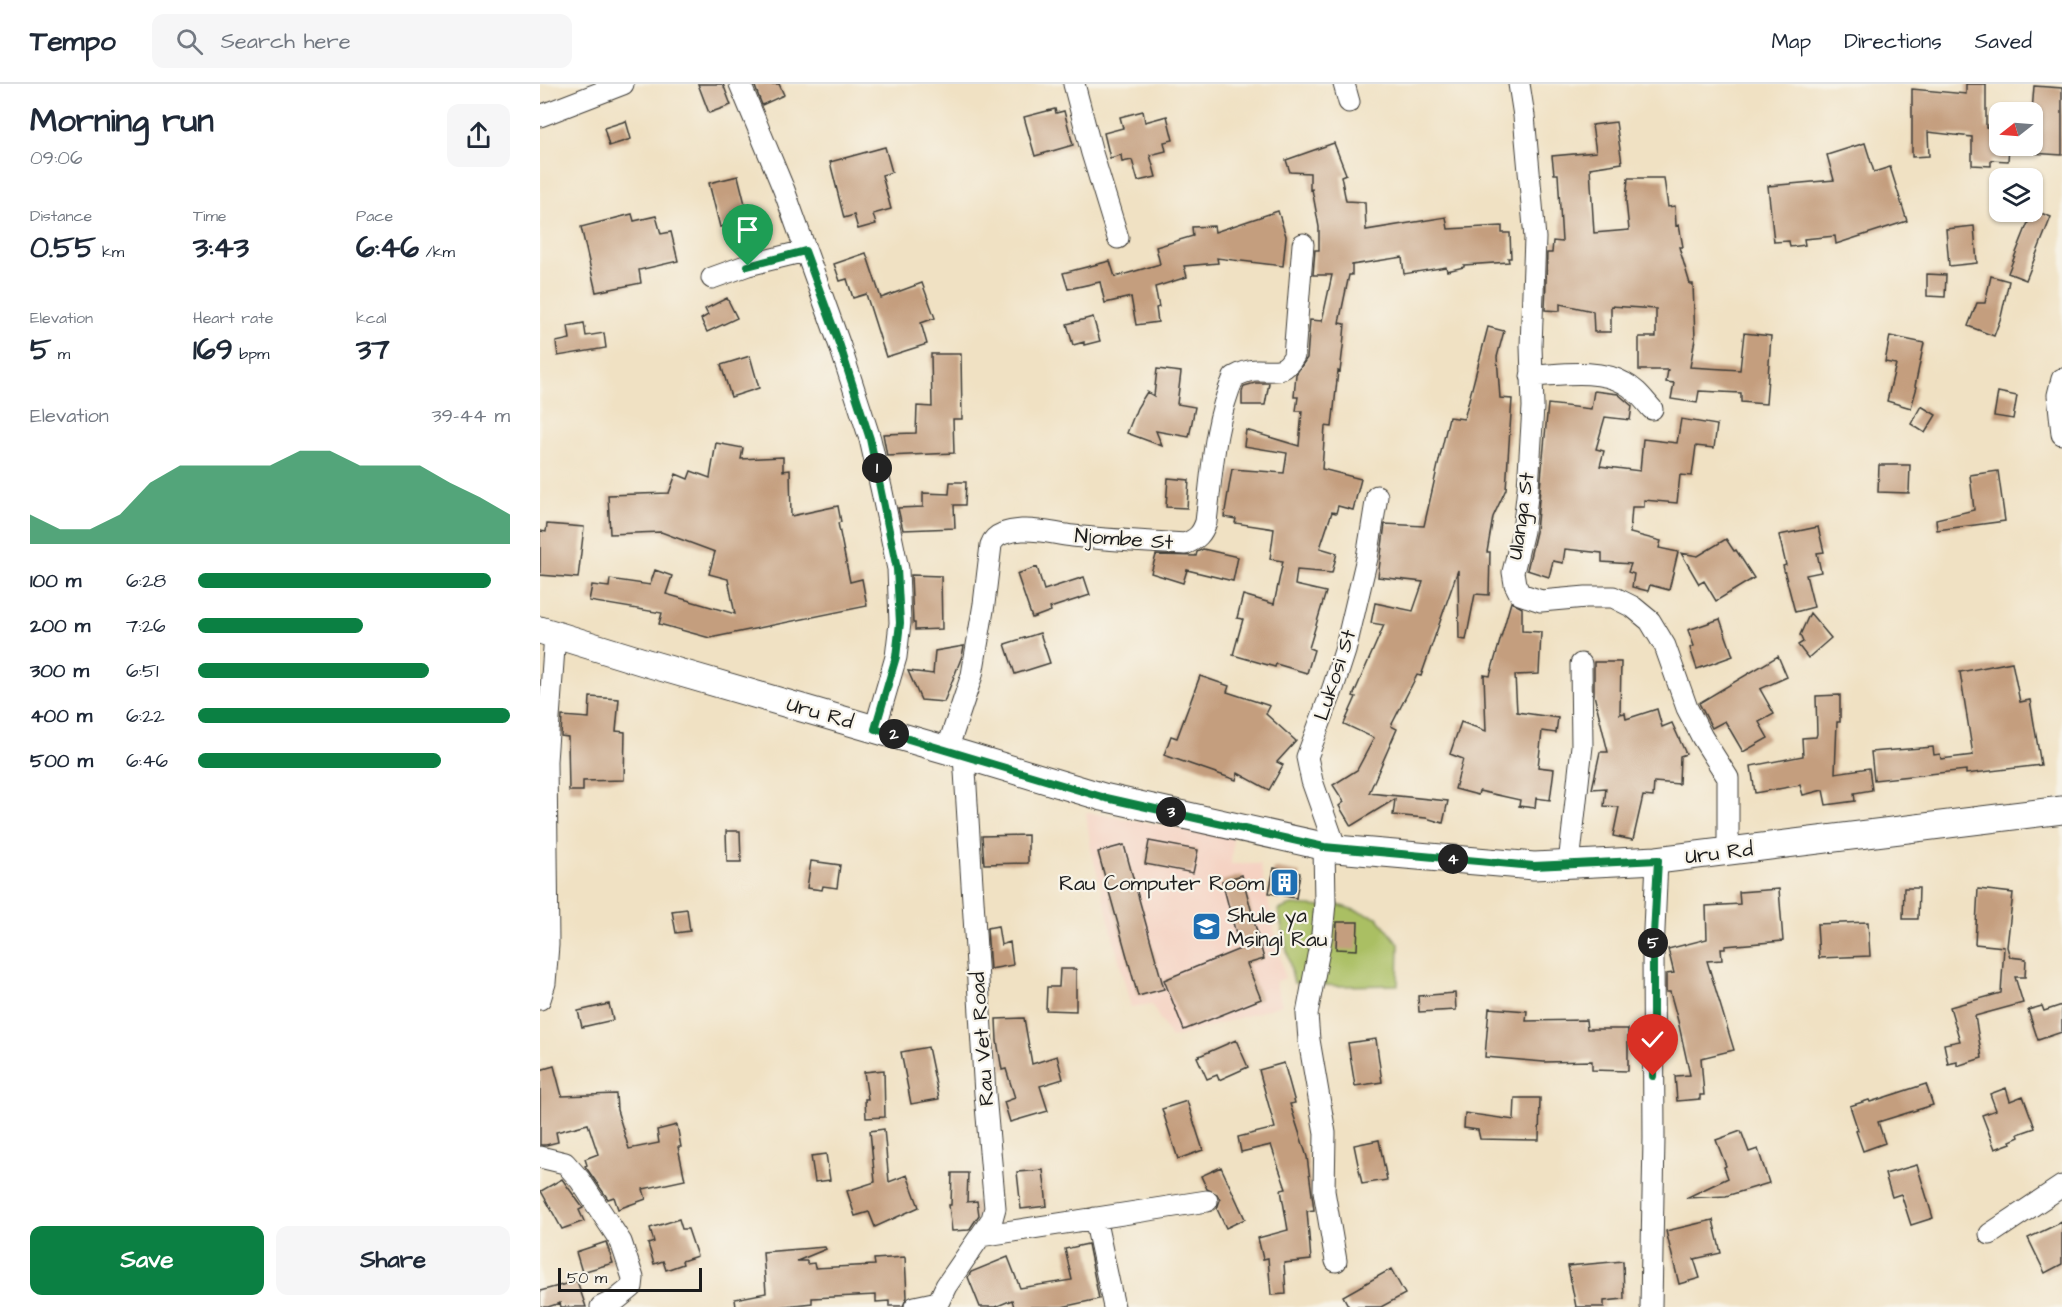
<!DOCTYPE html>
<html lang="en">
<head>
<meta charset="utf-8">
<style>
	:root { --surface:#fff; --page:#f6f6f7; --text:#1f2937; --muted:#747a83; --line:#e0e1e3; --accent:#0b8043 }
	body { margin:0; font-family:"Architects Daughter",sans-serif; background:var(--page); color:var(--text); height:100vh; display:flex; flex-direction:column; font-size:22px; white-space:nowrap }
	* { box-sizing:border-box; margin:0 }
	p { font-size:20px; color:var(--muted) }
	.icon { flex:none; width:33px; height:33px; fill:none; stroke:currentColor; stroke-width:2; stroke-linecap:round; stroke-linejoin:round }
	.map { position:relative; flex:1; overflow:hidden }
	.drawer { display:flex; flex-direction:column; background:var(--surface); width:540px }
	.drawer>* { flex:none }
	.needle { width:39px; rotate:253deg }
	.buttons { position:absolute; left:1449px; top:18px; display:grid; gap:12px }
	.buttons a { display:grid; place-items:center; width:54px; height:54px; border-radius:12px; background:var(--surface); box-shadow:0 2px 4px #0004; font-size:30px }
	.scale { position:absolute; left:18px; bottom:15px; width:144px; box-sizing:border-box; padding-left:6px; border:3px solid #1c1c1c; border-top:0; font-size:16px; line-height:21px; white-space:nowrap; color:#1c1c1c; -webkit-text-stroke:4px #f7f3e8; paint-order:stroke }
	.pin { position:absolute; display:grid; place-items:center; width:51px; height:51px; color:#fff; margin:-62px -26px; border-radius:50% 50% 50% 0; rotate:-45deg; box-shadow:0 0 6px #0007 }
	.pin .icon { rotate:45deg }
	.km { position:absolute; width:30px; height:30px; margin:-15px; border-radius:50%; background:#222; color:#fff; font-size:16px; line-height:30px; text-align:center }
	.round { display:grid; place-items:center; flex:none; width:63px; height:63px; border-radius:12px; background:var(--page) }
	.head { display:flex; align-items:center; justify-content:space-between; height:102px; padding:0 30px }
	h1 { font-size:33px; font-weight:700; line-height:45px }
	.stats { display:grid; grid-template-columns:repeat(3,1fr); gap:9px; height:102px; padding:6px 30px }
	.stats div { display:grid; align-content:center }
	.stats b { font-size:30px; font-weight:700 }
	.stats small { font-size:16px; font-weight:400 }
	.stats p { font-size:16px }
	.chart { height:168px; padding:12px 30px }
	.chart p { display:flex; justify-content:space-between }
	.chart svg { width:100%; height:108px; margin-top:6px; fill:var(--accent); opacity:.7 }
	.action { display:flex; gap:12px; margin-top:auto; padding:12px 30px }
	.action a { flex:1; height:69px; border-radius:12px; background:var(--accent); color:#fff; font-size:24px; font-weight:700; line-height:69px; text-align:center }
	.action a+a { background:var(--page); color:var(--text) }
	ul { padding:0 30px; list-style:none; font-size:20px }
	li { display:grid; grid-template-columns:96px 72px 1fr; align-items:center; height:45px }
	li i { height:15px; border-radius:8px; background:var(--accent) }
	header { display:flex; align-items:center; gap:36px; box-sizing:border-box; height:84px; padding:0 30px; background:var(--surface); border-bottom:2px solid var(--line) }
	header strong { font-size:28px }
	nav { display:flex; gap:33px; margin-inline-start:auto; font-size:21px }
	.search { width:420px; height:54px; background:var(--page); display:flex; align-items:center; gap:15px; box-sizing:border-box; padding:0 21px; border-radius:12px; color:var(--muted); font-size:22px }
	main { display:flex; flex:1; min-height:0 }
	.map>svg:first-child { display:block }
</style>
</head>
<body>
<header>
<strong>Tempo</strong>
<div class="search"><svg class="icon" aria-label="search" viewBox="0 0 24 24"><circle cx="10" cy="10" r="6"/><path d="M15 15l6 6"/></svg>Search here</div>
<nav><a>Map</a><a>Directions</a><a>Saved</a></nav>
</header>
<main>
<section class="drawer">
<div class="head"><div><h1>Morning run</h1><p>09:06</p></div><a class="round"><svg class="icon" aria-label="share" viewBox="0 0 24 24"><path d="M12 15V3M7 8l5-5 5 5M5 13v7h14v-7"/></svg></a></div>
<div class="stats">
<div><p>Distance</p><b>0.55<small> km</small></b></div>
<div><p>Time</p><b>3:43</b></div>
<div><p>Pace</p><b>6:46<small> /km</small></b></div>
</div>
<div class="stats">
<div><p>Elevation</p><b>5<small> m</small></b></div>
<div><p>Heart rate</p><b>169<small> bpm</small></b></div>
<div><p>kcal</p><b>37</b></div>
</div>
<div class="chart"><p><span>Elevation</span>39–44 m</p>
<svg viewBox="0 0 160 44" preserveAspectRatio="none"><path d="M0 44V32L10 38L20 38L30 32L40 19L50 12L60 12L70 12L80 12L90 6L100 6L110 12L120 12L130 12L140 19L150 25L160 32V44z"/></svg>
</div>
<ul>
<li><b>100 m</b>6:28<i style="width:94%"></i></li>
<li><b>200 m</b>7:26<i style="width:53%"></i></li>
<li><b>300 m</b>6:51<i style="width:74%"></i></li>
<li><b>400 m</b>6:22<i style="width:100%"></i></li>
<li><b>500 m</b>6:46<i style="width:78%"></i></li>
</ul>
<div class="action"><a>Save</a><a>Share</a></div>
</section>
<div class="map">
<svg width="1522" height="1223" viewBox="0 0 1522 1223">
	<rect width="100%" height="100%" fill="#f7f3e8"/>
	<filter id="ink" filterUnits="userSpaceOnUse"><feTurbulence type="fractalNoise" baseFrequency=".0167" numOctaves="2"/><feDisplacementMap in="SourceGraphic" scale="12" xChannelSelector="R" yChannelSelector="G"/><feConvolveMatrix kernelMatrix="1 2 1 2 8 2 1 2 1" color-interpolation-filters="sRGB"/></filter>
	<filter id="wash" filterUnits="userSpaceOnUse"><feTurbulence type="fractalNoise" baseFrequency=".008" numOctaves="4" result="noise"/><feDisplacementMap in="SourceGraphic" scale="24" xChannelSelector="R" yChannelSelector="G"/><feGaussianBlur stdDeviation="1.35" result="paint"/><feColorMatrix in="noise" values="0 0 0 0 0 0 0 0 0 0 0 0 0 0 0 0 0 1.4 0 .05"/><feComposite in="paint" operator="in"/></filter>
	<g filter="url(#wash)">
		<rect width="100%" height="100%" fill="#f0e1c3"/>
		<path fill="#f5d2c2" d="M546,728L693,753L691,780H720L745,894L735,898L742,921L631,954L611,920L591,923L551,765Z"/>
		<path fill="#aabf63" stroke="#636e40" stroke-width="1.5" d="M795,820L837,833L859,860L858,901L799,902L754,899L738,826L752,821L785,823Z"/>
		<g id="blocks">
			<path fill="#c49e7e" d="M158,0H183L191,21L169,29Z
				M214,0H239L244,11L222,21Z
				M1426,0H1446V44L1460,45V62H1469L1468,77L1451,76V82L1432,81V53L1388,48L1389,72L1372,73V5L1426,10Z
				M1494,2L1522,4V71L1492,69V28Z
				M515,25L516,29L524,27L533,61L495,72L484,33Z
				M603,27L605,38L627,32L633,56L624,58L626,67L610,71L616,93L598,97L592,76L582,78L581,71L570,74L564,49L583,44L580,33Z
				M86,37L91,55L69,62L64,44Z
				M1076,38L1082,79L1050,84L1054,149L1089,146L1086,117L1088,94H1124L1128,123L1135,122L1136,142L1139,141L1143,163H1139L1150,200H1153L1155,255L1150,283L1200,286L1204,249L1231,252L1226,320L1201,318V309L1159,307L1157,319L1131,315L1134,299L1126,298L1128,286H1099V253H1116V225L1071,222V248H1054L1053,227L1020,220V227L1005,226L1007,169H1012L1013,157L1022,158L1018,90H1014L1012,72L1056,68L1052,41Z
				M794,59L806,90L801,92L806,117L825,118L826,146L906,133L908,145L962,142V149H970L971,174H968L969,178L924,181V183L907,187L906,183L864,190L862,173L812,181V191H809L799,239L805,240L803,263L800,288L798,287L792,343L785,342L782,385L821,395L813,426L798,422L796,429L792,428L780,464L797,469L792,489L757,486L755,501L786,508L769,564L774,566L767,589L736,580L735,583L693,571L703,535L697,534L703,511L734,520L743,477L730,475L734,445L695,439L696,435L684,433L692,385L744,389L747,369L704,362L706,346L759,362L762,327H756L758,313H754L756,290L767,274L770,236L782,237L792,191H773L775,166H779V143L772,105L770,106V89L750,88L746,76Z
				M1325,59L1334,88L1350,83L1367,137L1296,160L1295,152L1264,155L1265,161L1250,163L1249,157L1234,158L1228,102L1294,96L1287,71Z
				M345,63L352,88L342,91L351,125L333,130L336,140L318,145L314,131L304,134L290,78Z
				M198,92L209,136L180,143L169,99Z
				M1493,126L1511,133L1486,196L1468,189Z
				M738,127L746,152L743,182L677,174L678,179L644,182L647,193L615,203L619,223L616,224L618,238L596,241L591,213L565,219L560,198L528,205L523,189L570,177L575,193L620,180L616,163L653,152L652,143L674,142L675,148Z
				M92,130L94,137L116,132L121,150L131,148L138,177L99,186L101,199L56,208L41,143Z
				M1434,142L1437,179L1409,182L1406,145Z
				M326,169L341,214L382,199L395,234L381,239L387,260L346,273L326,210L313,214L307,195L300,197L294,180Z
				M1387,190L1406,191L1405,213L1387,212Z
				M1451,192L1469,197L1461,233L1454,252L1428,242L1437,219H1445Z
				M187,214L197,234L167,248L161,235L168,231L165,225Z
				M553,233L560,257L544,261V258L533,261L527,240Z
				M44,239L46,252L64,249L66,264L18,272L16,258L30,255L28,242Z
				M948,243L964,247L957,273L960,314L972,315L966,405L953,433L947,468H950L949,511L935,510L926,556L919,555L918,486L881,592L877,591L851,642L857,645L829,709L908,717L903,739L886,734L853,731L855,715L811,742L799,722L804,718L793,701L817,686L834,654L804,640L816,613L813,612L844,541L831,539L835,519L873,527L883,498L838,493L845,440L884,442L909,333L924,335Z
				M1350,252L1384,259L1375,302L1377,303L1371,324L1347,317L1356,280L1345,278Z
				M391,270H421L422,335H413L414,369L347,372L343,350L376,349L377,322L392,323Z
				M210,272L219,304L191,313L181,281Z
				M617,285L641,288L637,320L655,323L649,353L616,347L622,362L587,349L597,324L607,308L614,312Z
				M715,299H729L725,321H702V308L704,302Z
				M1054,307L1078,310L1092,322L1090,336L1065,333L1056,365L1064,367L1060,382L1100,387L1103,355L1137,359L1141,335L1177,341L1174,364L1156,362L1152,392L1140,391L1137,419L1104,416V423H1092L1090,449L1121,457L1119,464L1138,468L1129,506L1110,501L1108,507L1092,503L1094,490L1088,488L1091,480L1062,478V469L1025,465L1023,479L1013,477L1009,493L987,486L996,448L1008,320L1051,325Z
				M1458,308L1477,312L1473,335L1454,332Z
				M1381,322L1396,331L1385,349L1371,340Z
				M176,359L203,364L201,375L243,373V387L250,386L251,432L298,422L301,438L298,439L310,498L322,495L327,522L170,554L119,540L122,529L49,517L52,501L69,503L70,495L110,501L115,486L132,492L126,510L195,530L188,495L169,490L175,468L121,448L70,450L68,411L129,409L136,390L148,395L151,387L170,394Z
				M1339,381H1370L1369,409L1338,408Z
				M1458,387L1465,437L1397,446L1396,435L1434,426L1430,391Z
				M628,394L649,396L647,424L626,423Z
				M410,398H426L425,421H414L415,444L363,446L358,424L383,423V409L409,410Z
				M7,440L44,443L38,494L0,491V447L6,448Z
				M1278,443L1284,468L1277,469L1281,488L1266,491L1274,523L1255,528L1243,482L1246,481L1239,451Z
				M1186,455L1194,467L1196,466L1214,494L1176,517L1164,497L1159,500L1141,469L1158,472Z
				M663,465L698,473L693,497L647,486L643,499L611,489L616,471L656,472L657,468Z
				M497,483L504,506L544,493L550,511L510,524L511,527L492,534L477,490Z
				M371,491L401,492L402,545L375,546V539H373Z
				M971,518L982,524V547L1001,548L999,590L975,591L977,628L1018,634L1016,649L1002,647L998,683L1014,685L1010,716L996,714L995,724L979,722L980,716L939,707L938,711L915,705L923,675L910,670L921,638L946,647L944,591L950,592Z
				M1270,529L1291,554L1268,574L1258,561L1263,558L1260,551Z
				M1180,535L1193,572L1157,585L1150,564L1154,562L1148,546Z
				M500,549L510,579L475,590L465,560Z
				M424,562L422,572L404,618L381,616L368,587L393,590L395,567Z
				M1238,572L1247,593L1220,605L1234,630L1219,638L1228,654L1203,668L1185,637L1172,644L1159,619Z
				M1054,578H1081L1080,630L1085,629L1086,635L1117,625L1122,643L1132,639L1146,670L1140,672L1139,700L1114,698L1113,713L1103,712L1093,756L1073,752L1079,723L1064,722L1066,704L1052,705L1060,668H1068L1054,611Z
				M1472,578L1480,618L1490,616L1501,681L1426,690V686L1334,696L1331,668L1393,663L1394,671L1400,670L1401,675L1433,671L1420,588Z
				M660,592L689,602L687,608L730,622L726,630L756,657L737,678L743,681L729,706L698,689L696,696L624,671L631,652L637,654Z
				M1300,611V638H1297L1295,689L1329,684L1332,706L1314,709L1315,717L1286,721L1283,706L1263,711L1260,701L1215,709L1211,682L1263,672L1262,654L1276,653L1277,650L1276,612Z
				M50,613L79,615L76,647L85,648L84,696L43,697V707H29L28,653L21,652L22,632L49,634Z
				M186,747H200L201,778H187Z
				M488,751V779L444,780L442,752Z
				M609,757L658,766L653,789L605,780Z
				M584,761L624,905L598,912L558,768Z
				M271,777L300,781L297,804L283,802L282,806L267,804Z
				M734,784L760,789L756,814L729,809Z
				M702,791L724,875L707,880L721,915L644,946L624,896L700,865L682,797Z
				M1364,804H1379L1378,835H1363Z
				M1239,805L1243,857L1185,862V865H1181L1182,876L1167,877L1194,966L1161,974L1164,1011H1160V1015L1137,1017L1135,992L1150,991L1138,937L1130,908H1126V890L1134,889L1128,865L1167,855L1166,822L1200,820L1199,808Z
				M1438,805L1473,809L1467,863L1470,873L1486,875L1485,893H1475L1483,919L1435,932L1442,974L1417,982V978L1408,980L1404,960L1420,957L1410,923L1461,909L1464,863L1435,860Z
				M147,825L150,847L136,849L132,827Z
				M797,838H818L817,866L796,865Z
				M1328,838L1330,872L1279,874L1277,840Z
				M458,842L461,861L470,858L473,881L450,885L447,844Z
				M520,885H536V927L506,926L507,903H519Z
				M915,909L916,926L879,928L878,912Z
				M69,920L73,936L42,943L38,927Z
				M1522,921V948L1498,956L1488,926L1502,922L1504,927Z
				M949,924L987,927L986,937L1046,936L1047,945H1088V987L1052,986V977L1004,978L945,973Z
				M484,934L492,980L517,972L523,995L500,1002L508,1027L470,1038L464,1018L475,1014L466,985L462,986L457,957L456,935Z
				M836,955L842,998L815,1002L808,959Z
				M696,956L708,983L679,996L677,991L667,995L657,973Z
				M388,963L399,1015L371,1020L361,968Z
				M744,979L755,1019L750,1020L767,1073L774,1126L767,1127L771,1176L744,1179L746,1210L731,1211L728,1174L723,1175L718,1154L748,1146L741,1106L746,1105L731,1061L701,1068L698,1053L735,1044L719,986Z
				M14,982L22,1012L76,1010L77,1026L89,1065L119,1059L117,1046L137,1041L141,1063H138L145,1096L103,1105L106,1115L78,1125L74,1113L68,1115L45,1082L47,1081L45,1075L58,1070L48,1040L16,1048L18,1058L6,1061H0V986Z
				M344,986L345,1033L326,1034L325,1015H328L324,988Z
				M1386,1000L1393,1021L1338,1038L1345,1059L1323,1067L1316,1047L1318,1046L1310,1022L1329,1016L1330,1018Z
				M1466,1004L1470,1017L1483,1012L1495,1044L1478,1050L1479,1053L1470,1057L1471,1059L1455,1065L1442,1031L1456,1026L1450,1010Z
				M975,1014H1000L999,1056L940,1055L938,1046L924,1044L925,1029L974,1036Z
				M647,1017L663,1066L638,1075L622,1025Z
				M344,1045L349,1098L367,1091L379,1123L335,1143L329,1128L315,1132L307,1107L335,1098L330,1047Z
				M1201,1047L1209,1068L1218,1065L1229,1099L1186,1112L1146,1114L1188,1094L1184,1083L1186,1082L1176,1056Z
				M839,1056L847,1096L822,1100L814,1061Z
				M286,1070L290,1096L275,1098L271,1072Z
				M1377,1081L1393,1134L1371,1141L1361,1110L1352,1113L1345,1090Z
				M681,1083L705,1135L686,1144L677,1125L680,1116L677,1110L667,1105L661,1092Z
				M503,1086L507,1122L481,1125L477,1088Z
				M412,1089H428L427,1118L437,1117L439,1131L429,1146L412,1147L409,1121H411Z
				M22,1095L43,1124L39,1126L44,1137L22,1145L1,1107Z
				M139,1135L142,1145H148L157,1172L142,1177L143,1180L126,1186L123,1177L114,1180L108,1160L114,1158L110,1144Z
				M1173,1136L1181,1169L1154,1175L1160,1194L1139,1200L1126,1147Z
				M1522,1138V1180L1505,1189L1488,1154Z
				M66,1158L73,1179L42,1188L36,1168Z
				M548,1160L559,1215L522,1223H474L472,1216L455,1223H440L428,1193L431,1188L468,1173L480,1204L532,1196L525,1165Z
				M285,1163L286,1165L257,1177H267V1180L274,1179L275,1184L335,1181L334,1175L365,1173L367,1213L363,1222H349V1217L336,1218V1211L272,1214V1219L237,1223H196L195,1215L226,1209L223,1168Z
				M1083,1177L1084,1215L1064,1217V1223H1036L1028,1182Z
				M851,1185L865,1210L841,1223H809L803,1212Z
				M37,1197L46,1223H21L20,1219L8,1223H0V1207Z"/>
		</g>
	</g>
	<g filter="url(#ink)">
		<use href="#blocks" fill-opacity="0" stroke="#3c3a35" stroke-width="1.5"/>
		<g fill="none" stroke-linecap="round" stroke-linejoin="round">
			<defs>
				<path id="minor" d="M200,0L244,106L300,262L330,355L342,408L358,485L360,539L356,573L335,645
					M534,0L552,69L578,154
					M804,0L809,18
					M979,0L984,32L995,154L991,262L993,323L988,404L983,447L973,488L975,500L980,510L1001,517L1046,513H1073L1093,523L1110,537L1125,562L1147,624L1162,653L1188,694V769
					M0,32L83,0
					M172,194L208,181L265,167
					M991,292C1020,291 1058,284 1084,299C1096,305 1103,315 1112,325
					M1522,295L1518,311L1522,350
					M407,666L432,591L444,520L451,461C455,449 470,447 482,446C499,445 516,450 533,452C570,456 608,458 645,460C657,455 662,450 666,438C672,389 674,338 694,293C701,289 709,286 717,286C736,286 744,290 754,272L763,160
					M784,763L785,819L782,850L767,930L769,956L785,1049L784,1107L796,1177
					M796,765L772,697L767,673L793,604L805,567L827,474L837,412
					M1029,780L1042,662L1041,580
					M0,915L5,899L8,861L6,677L15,550
					M0,1073L25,1079L40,1096L81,1158L93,1194L92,1203L76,1216L61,1223
					M555,1134L574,1223
					M1450,1150L1522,1102
					M440,1152L667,1117
					M375,1223L398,1218
					M396,1223L406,1202L452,1135L455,1124L445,1010L424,671
					M1111,1223L1114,1054L1113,869L1117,776"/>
				<path id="tertiary" d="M0,546L107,579L424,671L563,713L796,765L994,782L1117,776L1522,726"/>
			</defs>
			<use href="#minor" stroke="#3c3a35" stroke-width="23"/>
			<use href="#tertiary" stroke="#3c3a35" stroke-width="29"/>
			<use href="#minor" stroke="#fff" stroke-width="21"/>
			<use href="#tertiary" stroke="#fff" stroke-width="27"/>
		</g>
	</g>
	<g fill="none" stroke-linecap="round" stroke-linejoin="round" filter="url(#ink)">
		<defs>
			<path id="route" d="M208,182L265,167L300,262L330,355L357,485L360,539L356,573L335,645L562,713L784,763L994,782L1118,776L1113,869V992"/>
		</defs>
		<use href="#route" stroke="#fff" stroke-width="12"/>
		<use href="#route" stroke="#0b8043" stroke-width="8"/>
	</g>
	<defs>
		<symbol id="building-square" viewBox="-11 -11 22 22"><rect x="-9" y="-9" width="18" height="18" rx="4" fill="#1f6fb2" stroke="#f7f3e8"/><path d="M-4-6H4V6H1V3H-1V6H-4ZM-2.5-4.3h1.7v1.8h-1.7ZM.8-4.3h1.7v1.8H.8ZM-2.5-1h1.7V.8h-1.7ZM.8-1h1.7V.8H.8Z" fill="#fff"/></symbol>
		<symbol id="school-square" viewBox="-11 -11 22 22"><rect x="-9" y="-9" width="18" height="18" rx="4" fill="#1f6fb2" stroke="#f7f3e8"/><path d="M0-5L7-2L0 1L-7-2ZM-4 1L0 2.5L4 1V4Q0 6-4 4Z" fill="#fff"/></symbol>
	</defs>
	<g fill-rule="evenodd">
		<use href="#building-square" x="728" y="782" width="33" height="33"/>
		<use href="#school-square" x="650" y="826" width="33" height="33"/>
	</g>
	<g text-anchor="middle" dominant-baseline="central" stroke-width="4.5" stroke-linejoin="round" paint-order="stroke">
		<g font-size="21" fill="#1c1c1c" stroke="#f7f3e8">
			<text transform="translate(981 432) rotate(-82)">Ulanga St</text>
			<text transform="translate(584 455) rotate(4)">Njombe St</text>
			<text transform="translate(795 591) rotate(-72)">Lukosi St</text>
			<text transform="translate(280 629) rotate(16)">Uru Rd</text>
			<text transform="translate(1179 769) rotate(-7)">Uru Rd</text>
			<text transform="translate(442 955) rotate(-94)">Rau Vet Road</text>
		</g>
		<g font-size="21" fill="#1c1c1c" stroke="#f7f3e8" text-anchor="end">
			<text x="724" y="799">Rau Computer Room</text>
			<text x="687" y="831" text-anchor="start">Shule ya<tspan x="687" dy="24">Msingi Rau</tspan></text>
		</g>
	</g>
</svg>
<div class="buttons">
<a><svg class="needle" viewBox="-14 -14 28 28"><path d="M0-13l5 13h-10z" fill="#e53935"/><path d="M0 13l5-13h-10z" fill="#747a83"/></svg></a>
<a><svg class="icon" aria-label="layers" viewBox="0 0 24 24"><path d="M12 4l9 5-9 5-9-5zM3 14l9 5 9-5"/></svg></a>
</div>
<div class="scale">50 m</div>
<div class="pin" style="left:208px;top:182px;background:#1e9e55"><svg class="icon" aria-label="arrive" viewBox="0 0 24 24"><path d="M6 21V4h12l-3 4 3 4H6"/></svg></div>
<div class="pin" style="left:1113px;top:992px;background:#d93025"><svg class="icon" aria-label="check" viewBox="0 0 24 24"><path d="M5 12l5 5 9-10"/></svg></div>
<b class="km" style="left:337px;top:384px">1</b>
<b class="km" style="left:354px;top:650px">2</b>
<b class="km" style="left:631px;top:728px">3</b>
<b class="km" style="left:913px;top:775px">4</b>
<b class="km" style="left:1113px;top:859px">5</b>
</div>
</main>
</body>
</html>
